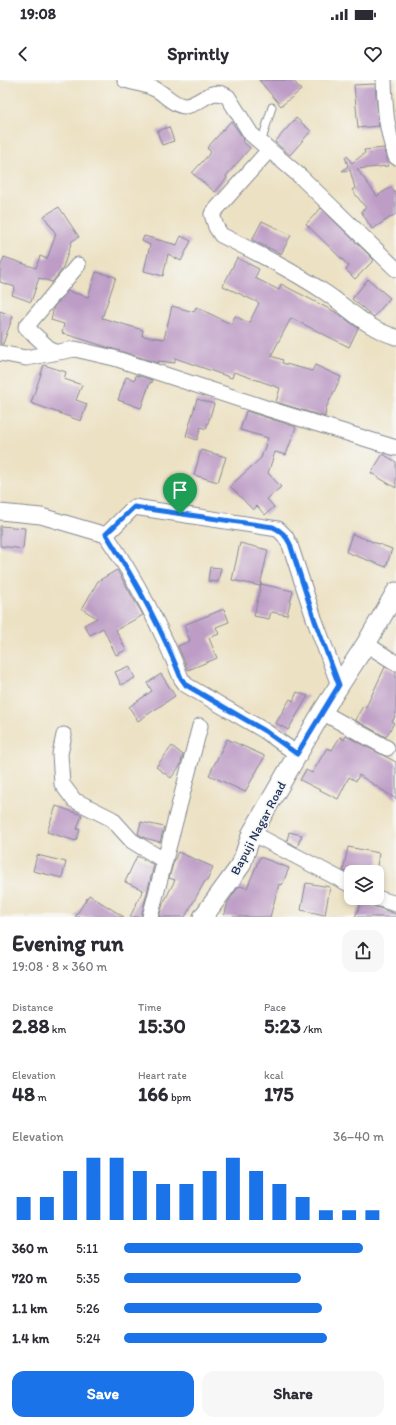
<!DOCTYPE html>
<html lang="en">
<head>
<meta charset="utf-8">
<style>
	:root { --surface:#fff; --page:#f7f7f7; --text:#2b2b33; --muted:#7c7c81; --accent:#1a73e8 }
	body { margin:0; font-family:Itim,sans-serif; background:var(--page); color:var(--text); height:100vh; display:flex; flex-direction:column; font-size:15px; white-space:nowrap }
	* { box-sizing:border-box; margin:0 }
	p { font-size:13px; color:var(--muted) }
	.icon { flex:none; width:22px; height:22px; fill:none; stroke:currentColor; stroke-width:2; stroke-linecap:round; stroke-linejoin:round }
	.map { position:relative; height:837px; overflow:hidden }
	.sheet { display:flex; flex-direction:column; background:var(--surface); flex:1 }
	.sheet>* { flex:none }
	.buttons { position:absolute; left:344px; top:785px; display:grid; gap:8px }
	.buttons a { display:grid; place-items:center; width:40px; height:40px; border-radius:8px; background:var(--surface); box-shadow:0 2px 6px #0003; font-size:20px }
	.pin { position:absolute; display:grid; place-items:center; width:34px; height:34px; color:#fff; margin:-41px -17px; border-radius:50% 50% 50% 0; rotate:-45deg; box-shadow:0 0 4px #0007 }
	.pin .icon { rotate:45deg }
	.round { display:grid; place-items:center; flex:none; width:42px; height:42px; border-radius:12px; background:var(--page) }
	.head { display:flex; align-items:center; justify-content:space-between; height:68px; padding:0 12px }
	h1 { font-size:22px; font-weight:800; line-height:30px }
	.metrics { display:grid; grid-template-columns:repeat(3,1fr); gap:6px; height:68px; padding:4px 12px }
	.metrics div { display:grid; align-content:center }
	.metrics b { font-size:20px; font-weight:800 }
	.metrics small { font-size:11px; font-weight:400 }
	.metrics p { font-size:11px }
	.chart { height:112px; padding:8px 12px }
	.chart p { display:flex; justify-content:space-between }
	.chart svg { width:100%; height:72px; margin-top:4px; stroke:var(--accent); stroke-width:6 }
	.primary-button { display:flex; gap:8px; margin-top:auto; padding:8px 12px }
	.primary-button a { flex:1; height:46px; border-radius:12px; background:var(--accent); color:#fff; font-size:16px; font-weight:800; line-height:46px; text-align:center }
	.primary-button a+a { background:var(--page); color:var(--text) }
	ul { padding:0 12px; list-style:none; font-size:13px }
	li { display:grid; grid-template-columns:64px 48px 1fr; align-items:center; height:30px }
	li i { height:10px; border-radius:5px; background:var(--accent) }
	.status { display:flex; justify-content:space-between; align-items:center; height:28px; padding:0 20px; background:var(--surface); direction:ltr }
	.status svg { height:11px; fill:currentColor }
	header { display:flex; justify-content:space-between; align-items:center; height:52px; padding:0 12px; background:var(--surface); font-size:18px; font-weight:800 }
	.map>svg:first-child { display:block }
</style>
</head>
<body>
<div class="status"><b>19:08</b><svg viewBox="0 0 49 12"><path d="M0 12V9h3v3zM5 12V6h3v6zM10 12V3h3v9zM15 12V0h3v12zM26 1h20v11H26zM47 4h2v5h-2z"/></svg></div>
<header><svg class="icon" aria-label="back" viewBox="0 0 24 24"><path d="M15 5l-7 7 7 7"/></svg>Sprintly<svg class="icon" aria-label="heart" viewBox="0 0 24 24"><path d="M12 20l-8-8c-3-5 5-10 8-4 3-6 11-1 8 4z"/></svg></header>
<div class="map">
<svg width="396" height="837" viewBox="0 0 396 837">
	<rect width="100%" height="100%" fill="#f6f6f2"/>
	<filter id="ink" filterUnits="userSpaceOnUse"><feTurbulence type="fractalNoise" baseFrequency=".025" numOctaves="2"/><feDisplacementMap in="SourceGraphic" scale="8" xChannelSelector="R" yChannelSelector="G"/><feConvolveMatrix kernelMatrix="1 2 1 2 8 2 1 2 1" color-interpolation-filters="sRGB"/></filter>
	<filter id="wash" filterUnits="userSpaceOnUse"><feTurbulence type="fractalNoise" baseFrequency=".012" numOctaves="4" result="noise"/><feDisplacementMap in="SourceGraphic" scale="16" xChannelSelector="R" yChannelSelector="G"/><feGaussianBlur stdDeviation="0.9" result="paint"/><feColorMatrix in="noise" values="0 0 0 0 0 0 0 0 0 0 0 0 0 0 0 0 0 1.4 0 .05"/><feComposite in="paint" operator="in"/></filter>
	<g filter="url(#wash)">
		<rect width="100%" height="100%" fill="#ece1c3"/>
		<g id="blocks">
			<path fill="#bd9cc6" d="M259,0H293L301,10L281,26Z
				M375,4L379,46L358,48L354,5Z
				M296,38L311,51L290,75L275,62Z
				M231,41L244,59L242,61L250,68L226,96L227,98L215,112L192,93L211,72L207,68Z
				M169,47L174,61L162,65L157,51Z
				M384,68L388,86L357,89L377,116L391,107L396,115V134L372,149L361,131L366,128L352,110L355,108L350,90L342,91L348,86L345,77L347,76L352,83L365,73L364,70Z
				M59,127L79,157L72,161L62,190L52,202L39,198L31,222L12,215L15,207L0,202V188L4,177L36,188L40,176L47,179L56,154L44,136Z
				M321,128L374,180L355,199L346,190L349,186L306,144Z
				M262,141L291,155L281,174L252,160Z
				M144,156L177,165L181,156L191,161L181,181L168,174L163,196L144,191L150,165L142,161Z
				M237,178L259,189L255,198L279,210L281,204L339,234L358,248L349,267L291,238L271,276L283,280L282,283L312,291L315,285L341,297L326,328L325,337L276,322L280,308L234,292L232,298L175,278V283L158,281V283L62,253L64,244L51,240L54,227L68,211L88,217L96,192L116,197L102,238L143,250L142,256L164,259L172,226L194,232L196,227L231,244L235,236L249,243L259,223L223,206Z
				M368,199L390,218L374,237L352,219Z
				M0,231L13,236L3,264H0Z
				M44,285L66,292L64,299L82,305L76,320L87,324L81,341L31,323Z
				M136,295L152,300V303L150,302L141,328L118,320L126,297L135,300Z
				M197,319L214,324L206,349L201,347L197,360L186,356Z
				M246,331L296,347L286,375L275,372L268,393L281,407L267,419L274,427L265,435L257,426L253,430L230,406L261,378L268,358L240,350Z
				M201,370L226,377L218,402L194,395Z
				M383,374L396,382V408L371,393Z
				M0,446L25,448L23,469L0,466Z
				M352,454L392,469L386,487L346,472Z
				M240,463L268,470L260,506L232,500Z
				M210,487L221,488L218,502L208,501Z
				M117,490L143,535L116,550L126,570L116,575L103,548L90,555L84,545L97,538L82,529L98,501Z
				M261,504L293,511L287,535L271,532L269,539L254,536Z
				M224,529L229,542L216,547L219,554L209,558L217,578L188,590L178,566L190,561L184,545Z
				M129,586L135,598L121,605L115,592Z
				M385,587L396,592V634L392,642L394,643L386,657L355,640L363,626L366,627Z
				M161,594L175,616L138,641L129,627L152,611L147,603Z
				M297,612L308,616L288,650L276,643L290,619L293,621Z
				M346,656L396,682V719L359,695L356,701L349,697L338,719L300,700L306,690L312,693L327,668L332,670L340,657L344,660Z
				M227,659L265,676L245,712L209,695Z
				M172,666L183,675L180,686L171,698L156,687Z
				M56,726L82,735L77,749L80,750L76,761L47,752Z
				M141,742L164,747L160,762L145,758L138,754Z
				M289,752L302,755L297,767L287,761Z
				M348,767L379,773L376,792H346L343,791Z
				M178,772L213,787L207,801H205L185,837H159L163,824L175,800L169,798L173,784Z
				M37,775L66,782L62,798L33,791Z
				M137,776L154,785L141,837H130L143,810L125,802Z
				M260,777L289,788L282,805L279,804L270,837H224L228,822L239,806L247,808Z
				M306,803L330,807L325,835L301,830Z
				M89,815L124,837H75Z
				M363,819L369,821L374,826L396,834V837H355Z"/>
		</g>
	</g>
	<g filter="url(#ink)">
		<use href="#blocks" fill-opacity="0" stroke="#848890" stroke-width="1"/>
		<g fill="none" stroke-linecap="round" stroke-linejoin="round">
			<defs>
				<path id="service" d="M261,63L272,27"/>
				<path id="minor" d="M125,0C134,3 146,4 155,9C164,13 174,26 185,26C201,25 211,5 228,17L251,54L301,97L396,189
					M384,0C385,28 386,50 396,77
					M269,70L212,134L216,147L221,155C257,173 293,191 326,213C351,230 366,248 396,257
					M0,273L26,278L75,269L114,278L269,329L396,368
					M54,273L26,247L78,185
					M0,432L41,436L106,455C136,500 161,547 181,598L186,605L265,651L297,674
					M106,455L134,427L278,449L285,456L290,465L315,541L339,605
					M366,564L396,583
					M322,632L387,668
					M64,655L60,674L62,704L74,720L112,739L132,761L165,781
					M252,753L351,805
					M377,818L396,824
					M150,837L200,646"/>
				<path id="tertiary" d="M203,837L241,785L252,753L322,632L366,564L396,512"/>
			</defs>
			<use href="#service" stroke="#848890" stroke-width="9"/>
			<use href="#minor" stroke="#848890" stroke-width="17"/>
			<use href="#tertiary" stroke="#848890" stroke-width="21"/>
			<use href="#service" stroke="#fff" stroke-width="7"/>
			<use href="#minor" stroke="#fff" stroke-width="15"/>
			<use href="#tertiary" stroke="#fff" stroke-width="19"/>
		</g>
	</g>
	<g fill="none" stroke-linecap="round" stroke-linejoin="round" filter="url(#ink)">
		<defs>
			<path id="route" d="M134,427L273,447C282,451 286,456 290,464L315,541L339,605L297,674L265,651L186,605L181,598C161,547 135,500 106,454Z"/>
		</defs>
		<use href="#route" stroke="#fff" stroke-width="8"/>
		<use href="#route" stroke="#1a73e8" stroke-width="5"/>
	</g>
	<g text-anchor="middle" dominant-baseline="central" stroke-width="3.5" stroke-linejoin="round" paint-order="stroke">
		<g font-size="13" fill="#1b2f5e" stroke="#f6f6f2">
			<text transform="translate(258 748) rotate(-62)">Bapuji Nagar Road</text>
		</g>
	</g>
</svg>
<div class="buttons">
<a><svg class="icon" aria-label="layers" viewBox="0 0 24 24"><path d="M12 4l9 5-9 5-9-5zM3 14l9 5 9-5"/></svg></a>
</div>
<div class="pin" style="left:180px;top:434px;background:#1e9e55"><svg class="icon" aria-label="arrive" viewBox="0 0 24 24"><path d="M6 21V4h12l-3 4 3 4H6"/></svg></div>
</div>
<section class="sheet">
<div class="head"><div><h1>Evening run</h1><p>19:08 · 8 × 360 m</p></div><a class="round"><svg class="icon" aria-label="share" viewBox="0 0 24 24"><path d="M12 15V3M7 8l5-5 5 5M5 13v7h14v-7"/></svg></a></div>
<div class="metrics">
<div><p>Distance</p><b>2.88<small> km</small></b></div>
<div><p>Time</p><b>15:30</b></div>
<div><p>Pace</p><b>5:23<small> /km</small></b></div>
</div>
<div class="metrics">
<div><p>Elevation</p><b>48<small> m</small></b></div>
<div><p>Heart rate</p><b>166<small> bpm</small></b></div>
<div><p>kcal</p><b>175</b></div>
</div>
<div class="chart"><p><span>Elevation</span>36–40 m</p>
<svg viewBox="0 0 160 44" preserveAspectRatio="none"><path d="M5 44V30M15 44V30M25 44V14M35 44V6M45 44V6M55 44V14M65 44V22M75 44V22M85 44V14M95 44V6M105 44V14M115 44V22M125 44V30M135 44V38M145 44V38M155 44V38"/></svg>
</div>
<ul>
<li><b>360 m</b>5:11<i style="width:92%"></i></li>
<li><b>720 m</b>5:35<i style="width:68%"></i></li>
<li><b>1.1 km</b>5:26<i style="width:76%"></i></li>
<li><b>1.4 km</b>5:24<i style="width:78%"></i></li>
</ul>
<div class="primary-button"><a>Save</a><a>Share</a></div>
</section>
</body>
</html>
